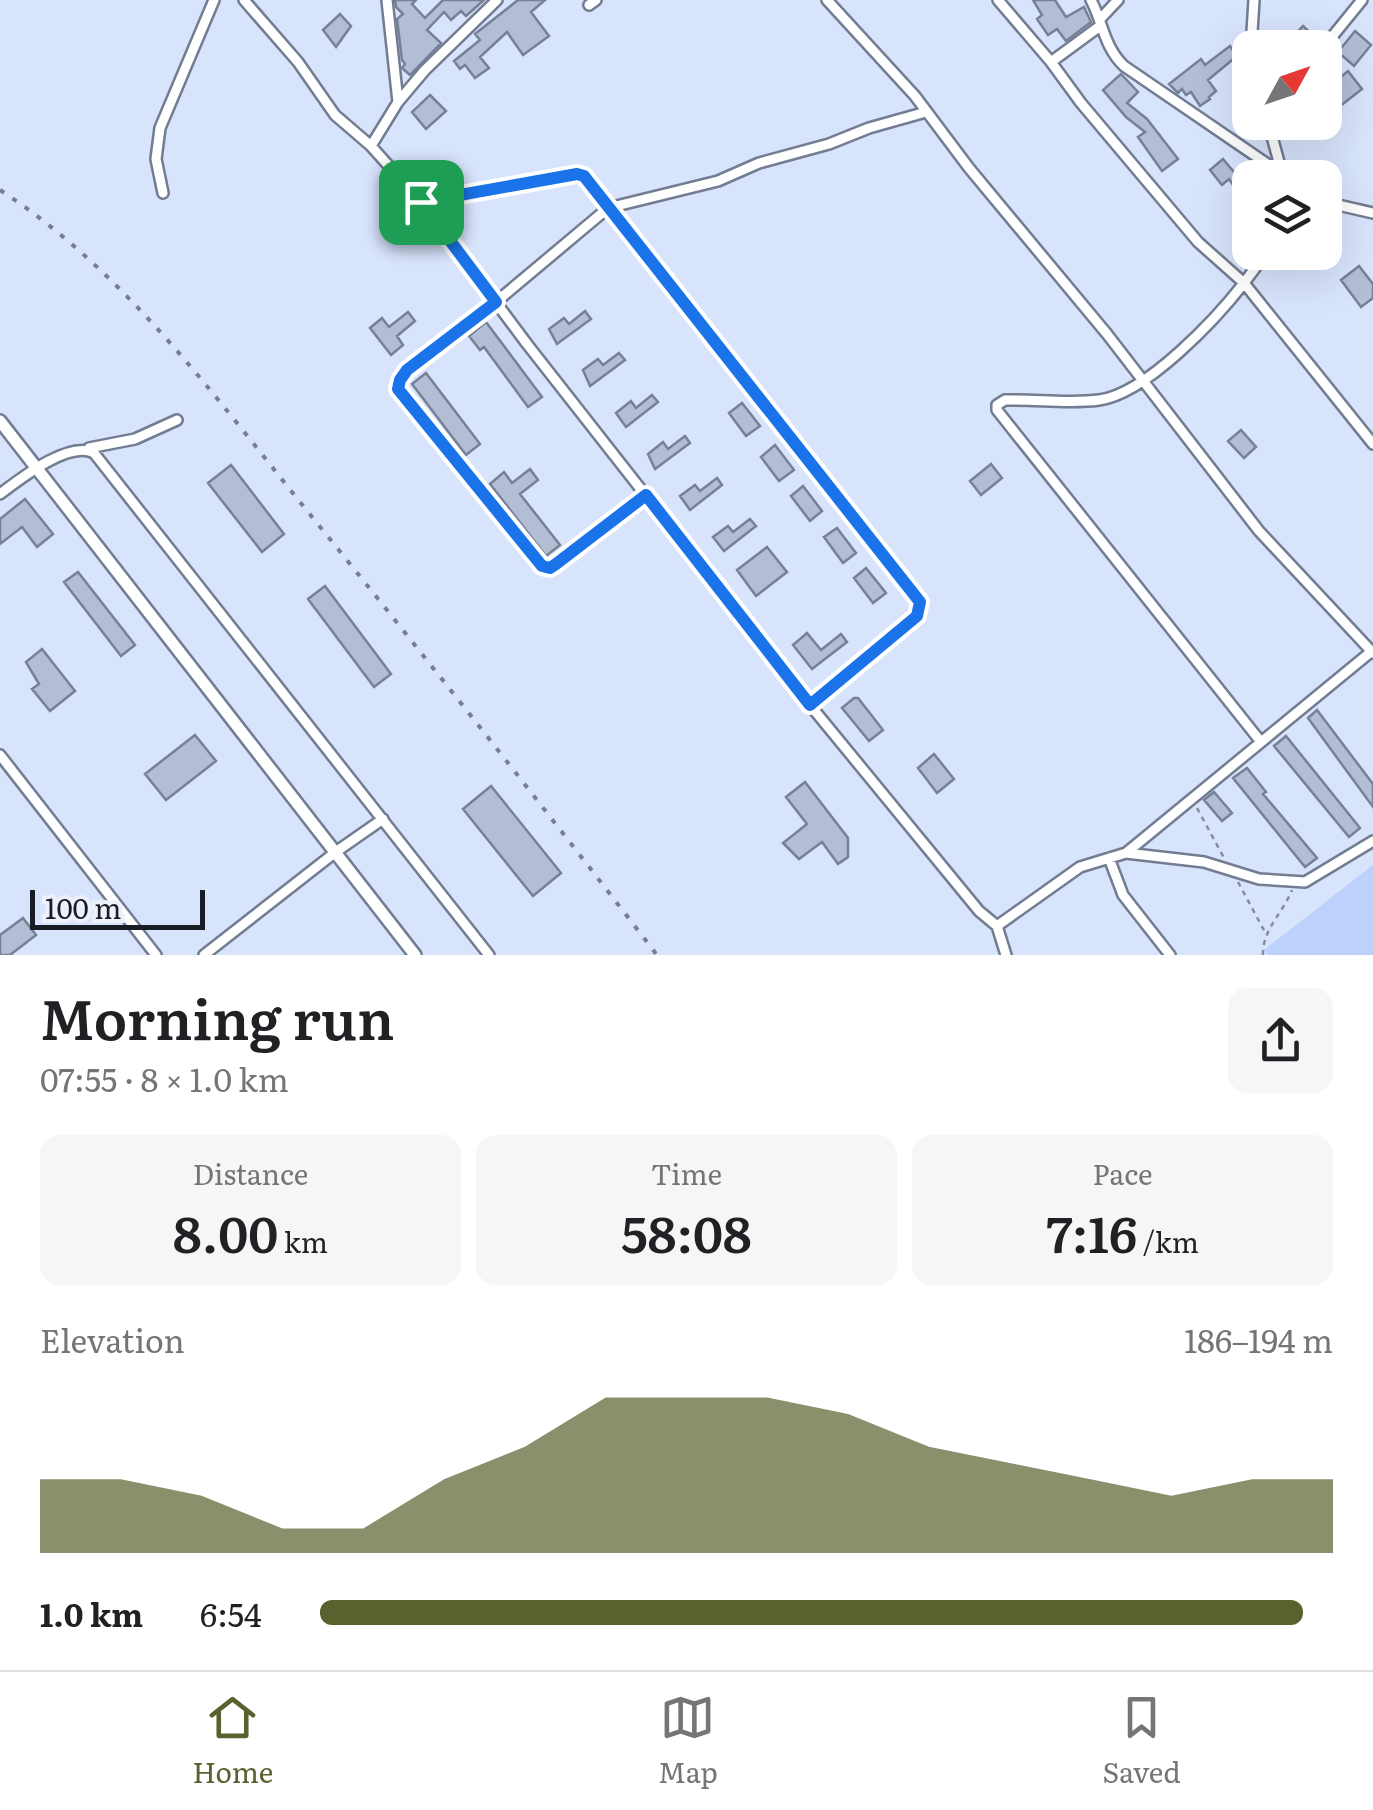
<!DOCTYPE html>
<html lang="en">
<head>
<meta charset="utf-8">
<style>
	:root { --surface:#fff; --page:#f6f6f6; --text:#202124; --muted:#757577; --line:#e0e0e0; --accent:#5a602e }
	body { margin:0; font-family:Literata,serif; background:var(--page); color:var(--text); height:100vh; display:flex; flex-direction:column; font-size:38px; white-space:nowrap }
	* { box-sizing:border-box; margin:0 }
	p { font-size:32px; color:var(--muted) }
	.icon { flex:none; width:55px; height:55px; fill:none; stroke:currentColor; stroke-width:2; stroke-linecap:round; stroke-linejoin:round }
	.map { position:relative; height:955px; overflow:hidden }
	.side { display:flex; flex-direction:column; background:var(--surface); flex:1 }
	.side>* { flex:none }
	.needle { width:65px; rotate:50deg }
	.controls { position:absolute; left:1232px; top:30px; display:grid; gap:20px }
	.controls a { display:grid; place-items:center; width:110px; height:110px; border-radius:20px; background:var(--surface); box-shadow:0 10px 40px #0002; font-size:50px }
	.scale { position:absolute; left:30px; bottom:25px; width:175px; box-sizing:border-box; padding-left:10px; border:5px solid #181c25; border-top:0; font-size:28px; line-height:35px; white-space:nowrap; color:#181c25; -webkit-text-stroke:8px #ecf1fb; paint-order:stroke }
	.pin { position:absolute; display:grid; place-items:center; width:85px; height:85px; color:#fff; margin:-42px; border-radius:20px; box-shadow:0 5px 15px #0006 }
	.round { display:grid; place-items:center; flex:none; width:105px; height:105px; border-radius:20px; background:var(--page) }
	.head { display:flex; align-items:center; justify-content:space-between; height:170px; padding:0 40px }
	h1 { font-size:55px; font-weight:600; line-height:75px }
	.figures { display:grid; grid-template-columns:repeat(3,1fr); gap:15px; height:170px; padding:10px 40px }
	.figures div { display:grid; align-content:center; border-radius:20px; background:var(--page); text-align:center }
	.figures b { font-size:50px; font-weight:600 }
	.figures small { font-size:28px; font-weight:400 }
	.figures p { font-size:28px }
	.chart { height:280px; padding:20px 40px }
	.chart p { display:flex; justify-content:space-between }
	.chart svg { width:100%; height:180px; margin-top:10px; fill:var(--accent); opacity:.7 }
	ul { padding:0 40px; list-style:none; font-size:32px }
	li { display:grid; grid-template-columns:160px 120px 1fr; align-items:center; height:75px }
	li i { height:25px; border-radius:12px; background:var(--accent) }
	.tabs { display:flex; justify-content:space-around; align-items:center; height:140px; border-top:2px solid var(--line); background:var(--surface); font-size:28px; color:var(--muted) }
	.tabs a { display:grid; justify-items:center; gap:5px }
	.tabs .selected { color:var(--accent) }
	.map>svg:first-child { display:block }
</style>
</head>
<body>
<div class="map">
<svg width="1373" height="955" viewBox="0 0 1373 955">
	<rect width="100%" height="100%" fill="#d8e4fc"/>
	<path fill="#bcd1fb" d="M1373,865V955H1268L1264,950Z"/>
	<path fill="#b3bed5" stroke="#768096" stroke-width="2.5" d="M395,0H416L412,4L425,18L443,0H484L466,16L461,11L451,20L444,12L427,30L441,43L410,75L402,68L405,64L402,60L397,19L403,14L396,7Z
		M518,0H545L531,12L549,36L523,55L507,32L480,57L489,68L475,78L465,65L460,69L454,61L480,40L475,34Z
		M1033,0H1055L1066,17L1084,7L1091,22L1066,41L1057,29L1048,35L1037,19L1042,15Z
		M340,14L351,26L336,47L323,30Z
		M1303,26L1318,40L1311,48H1301L1291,39Z
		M1355,31L1371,45L1354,66L1338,52Z
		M1230,46L1237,56L1208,80L1216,91L1209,97L1210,99L1200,106L1191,92L1186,95L1182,89L1178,93L1169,84L1201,59L1205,65Z
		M1348,71L1362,89L1325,118V90Z
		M1121,74L1138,92L1127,103L1147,119L1178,159L1162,171L1138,137L1145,132L1126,117L1103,90Z
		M430,95L446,111L426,129L412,112Z
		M1223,159L1244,184L1250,178V210L1229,179L1222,185L1210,170Z
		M1359,266L1373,284V298L1361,307L1341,280Z
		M585,311L591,319L557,344L549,329L564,318L569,324Z
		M408,312L415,321L397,336L403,345L391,355L370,328L382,318L389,327Z
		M486,322L542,397L528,407L484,347L480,350L469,336Z
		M619,353L625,360L590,386L583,370L598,359L603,365Z
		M426,373L480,444L466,455L412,384Z
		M652,395L658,402L626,427L616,413L631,401L636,408Z
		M742,403L760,426L746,436L729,413Z
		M1241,430L1256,447L1244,458L1228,441Z
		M685,436L690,443L655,469L648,454L663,442L668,449Z
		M775,445L794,470L779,481L761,457Z
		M991,464L1002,478L981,495L970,481Z
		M231,465L284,534L262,552L208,483Z
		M530,469L538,480L520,494L560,545L546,556L490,484L504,472L512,483Z
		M717,478L722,485L690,510L680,496L695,485L700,491Z
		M803,486L822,511L810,521L791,496Z
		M25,499L53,534L37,547L22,527L0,544V519Z
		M750,519L756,526L724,551L713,537L728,526L733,532Z
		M837,528L856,553L843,563L824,537Z
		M767,547L787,572L756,596L737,570Z
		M866,568L886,593L873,603L854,578Z
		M78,572L135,645L121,656L64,582Z
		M325,586L391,674L374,687L308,599Z
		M807,633L821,650L841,634L847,642L812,669L793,645Z
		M42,649L75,691L50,711L32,689L39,684L26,662Z
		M854,698H858L883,730L869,741L842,708Z
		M1317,710L1373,784V807L1308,718Z
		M195,735L216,761L166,800L145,774Z
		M1286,736L1360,828L1349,837L1274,746Z
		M934,754L954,779L937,793L918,768Z
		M1247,768L1266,792L1263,794L1317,858L1305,867L1233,778Z
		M805,782L848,838V857L838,864L822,842L799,859L783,843L807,824L786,797Z
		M491,786L561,873L533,896L463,809Z
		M1214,792L1232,813L1222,821L1204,800Z
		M23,918L36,935L10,955H0V935Z"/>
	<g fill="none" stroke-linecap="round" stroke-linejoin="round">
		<defs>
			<path id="minor" d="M244,0L298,62L335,115L371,146L421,202L527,344L810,705L979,911L997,926L1080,867L1126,853L1204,862L1259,879L1305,882L1373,841
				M387,0L398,102
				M827,0L915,96L969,168L1107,334L1259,531L1373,653
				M998,0L1051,62
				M1091,0C1103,23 1104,47 1124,66L1282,174
				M589,5L596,0
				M1101,18L1118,0
				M1100,26L1051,62L1081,103L1198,242L1244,283C1216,319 1146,394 1099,400C1069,404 1035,399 1005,400L997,405V410L1261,742
				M1251,48L1254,0
				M1323,48L1362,0
				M1268,122L1282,173
				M371,146L398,102L425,70L497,0
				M163,193L156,159L160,128L214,0
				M421,202L577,173L584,176L608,208L718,181L759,163L829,144L869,128L926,112
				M1325,202L1373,213
				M1267,252L1244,283L1373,444
				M89,448L135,439L177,420
				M0,494C20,479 69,440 94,453L489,955
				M646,495L556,564L550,568L543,566L398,389L400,379L407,369L496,302L608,208L808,456L920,602L917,616L810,705
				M0,755L156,955
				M1126,853L1372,651
				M1109,858L1123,895L1170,955
				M997,926L1006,955
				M204,955L337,851L383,819"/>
			<path id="tertiary" d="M0,421L415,955"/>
		</defs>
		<use href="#minor" stroke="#727d92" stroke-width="14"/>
		<use href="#tertiary" stroke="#727d92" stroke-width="16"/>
		<path stroke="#858e9f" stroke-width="2.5" stroke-dasharray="5 5" stroke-linecap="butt" d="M1197,808L1224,858
			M1238,882L1266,934
			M1263,955C1262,930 1283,913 1292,890"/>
		<use href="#minor" stroke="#fff" stroke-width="9"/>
		<use href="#tertiary" stroke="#fff" stroke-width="11"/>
		<path stroke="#777f8f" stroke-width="4" stroke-dasharray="5 10" stroke-linecap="butt" d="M0,190C122,269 214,395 304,507C424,655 541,804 657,955"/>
	</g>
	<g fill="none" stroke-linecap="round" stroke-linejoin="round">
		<defs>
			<path id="route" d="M577,174L584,176L920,602L917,616L810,705L646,495L556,564L550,568L542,566L398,389L400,380L407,370L496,302L421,202Z"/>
		</defs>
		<use href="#route" stroke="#fff" stroke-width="20"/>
		<use href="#route" stroke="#1a73e8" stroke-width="12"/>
	</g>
</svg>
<div class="controls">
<a><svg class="needle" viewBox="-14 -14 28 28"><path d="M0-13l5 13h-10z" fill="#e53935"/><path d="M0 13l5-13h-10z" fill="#757577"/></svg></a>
<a><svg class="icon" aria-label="layers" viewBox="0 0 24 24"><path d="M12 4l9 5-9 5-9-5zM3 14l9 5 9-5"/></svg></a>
</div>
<div class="scale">100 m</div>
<div class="pin" style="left:421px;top:202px;background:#1e9e55"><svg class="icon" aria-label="arrive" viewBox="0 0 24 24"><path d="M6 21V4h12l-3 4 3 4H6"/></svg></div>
</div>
<section class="side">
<div class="head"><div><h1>Morning run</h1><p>07:55 · 8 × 1.0 km</p></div><a class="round"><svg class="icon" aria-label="share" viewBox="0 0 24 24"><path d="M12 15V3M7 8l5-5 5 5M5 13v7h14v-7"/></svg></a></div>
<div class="figures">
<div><p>Distance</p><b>8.00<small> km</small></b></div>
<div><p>Time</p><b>58:08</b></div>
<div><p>Pace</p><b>7:16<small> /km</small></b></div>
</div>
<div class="chart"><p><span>Elevation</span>186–194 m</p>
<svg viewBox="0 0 160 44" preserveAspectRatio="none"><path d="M0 44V26L10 26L20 30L30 38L40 38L50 26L60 18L70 6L80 6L90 6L100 10L110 18L120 22L130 26L140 30L150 26L160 26V44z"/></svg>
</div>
<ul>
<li><b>1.0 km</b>6:54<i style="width:97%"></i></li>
</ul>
</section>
<nav class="tabs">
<a class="selected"><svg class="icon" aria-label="home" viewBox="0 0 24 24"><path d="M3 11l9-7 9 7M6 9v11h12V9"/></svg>Home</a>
<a><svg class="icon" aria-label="map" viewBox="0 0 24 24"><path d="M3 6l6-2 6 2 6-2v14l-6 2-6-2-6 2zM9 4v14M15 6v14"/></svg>Map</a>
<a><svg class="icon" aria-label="saved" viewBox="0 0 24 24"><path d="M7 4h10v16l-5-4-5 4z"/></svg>Saved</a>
</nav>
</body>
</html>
